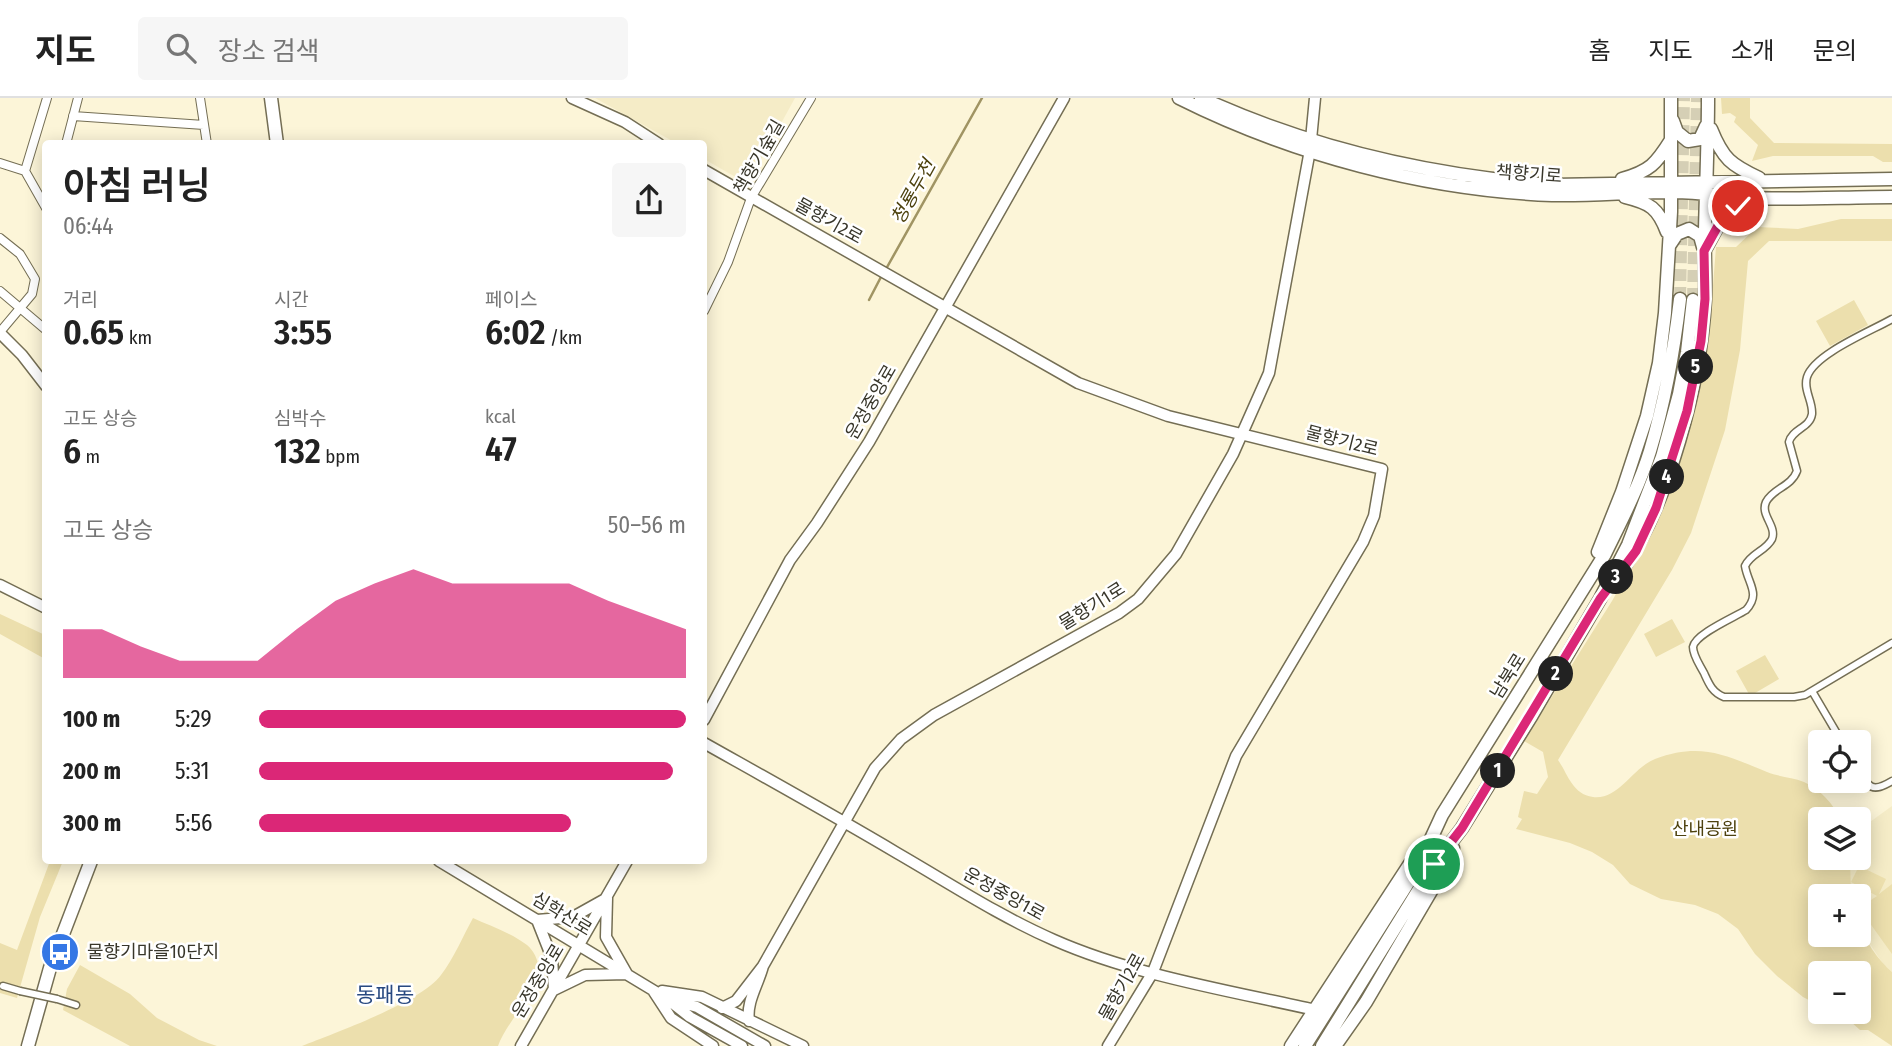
<!DOCTYPE html>
<html lang="ko">
<head>
<meta charset="utf-8">
<style>
	:root { --surface:#fff; --page:#f6f6f6; --text:#222; --muted:#767676; --line:#e0e0e0; --accent:#db2777 }
	body { margin:0; font-family:"Fira Sans Condensed","Noto Sans KR",sans-serif; background:var(--page); color:var(--text); height:100vh; display:flex; flex-direction:column; font-size:26px; white-space:nowrap }
	* { box-sizing:border-box; margin:0 }
	p { font-size:23px; color:var(--muted) }
	.icon { flex:none; width:38px; height:38px; fill:none; stroke:currentColor; stroke-width:2; stroke-linecap:round; stroke-linejoin:round }
	.map { position:relative; flex:1; overflow:hidden }
	.sheet { position:absolute; left:42px; top:42px; width:665px; height:724px; display:flex; flex-direction:column; background:var(--surface); border-radius:7px; box-shadow:0 4px 18px #0003 }
	.sheet>* { flex:none }
	.controls { position:absolute; left:1808px; top:632px; display:grid; gap:14px }
	.controls a { display:grid; place-items:center; width:63px; height:63px; border-radius:7px; background:var(--surface); box-shadow:0 4px 18px #0003; font-size:35px }
	.pin { position:absolute; display:grid; place-items:center; width:60px; height:60px; color:#fff; margin:-30px; border:4px solid #fff; border-radius:50%; box-shadow:0 2px 7px #0007 }
	.km { position:absolute; width:35px; height:35px; margin:-18px; border-radius:50%; background:#222; color:#fff; font-size:19px; line-height:35px; text-align:center }
	.round { display:grid; place-items:center; flex:none; width:74px; height:74px; border-radius:7px; background:var(--page) }
	.overview { display:flex; align-items:center; justify-content:space-between; height:119px; padding:0 21px }
	h1 { font-size:38px; font-weight:600; line-height:52px }
	.stats { display:grid; grid-template-columns:repeat(3,1fr); gap:10px; height:119px; padding:7px 21px }
	.stats div { display:grid; align-content:center }
	.stats b { font-size:35px; font-weight:600 }
	.stats small { font-size:19px; font-weight:400 }
	.stats p { font-size:19px }
	.chart { height:196px; padding:14px 21px }
	.chart p { display:flex; justify-content:space-between }
	.chart svg { width:100%; height:126px; margin-top:7px; fill:var(--accent); opacity:.7 }
	ul { padding:0 21px; list-style:none; font-size:23px }
	li { display:grid; grid-template-columns:112px 84px 1fr; align-items:center; height:52px }
	li i { height:18px; border-radius:9px; background:var(--accent) }
	header { display:flex; align-items:center; gap:42px; box-sizing:border-box; height:98px; padding:0 35px; background:var(--surface); border-bottom:2px solid var(--line) }
	header strong { font-size:33px }
	nav { display:flex; gap:38px; margin-inline-start:auto; font-size:24px }
	.search { width:490px; height:63px; background:var(--page); display:flex; align-items:center; gap:18px; box-sizing:border-box; padding:0 24px; border-radius:7px; color:var(--muted); font-size:26px }
	.map>svg:first-child { display:block }
</style>
</head>
<body>
<header>
<strong>지도</strong>
<div class="search"><svg class="icon" aria-label="search" viewBox="0 0 24 24"><circle cx="10" cy="10" r="6"/><path d="M15 15l6 6"/></svg>장소 검색</div>
<nav><a>홈</a><a>지도</a><a>소개</a><a>문의</a></nav>
</header>
<div class="map">
<svg width="1892" height="948" viewBox="0 0 1892 948">
	<rect width="100%" height="100%" fill="#fcf5d8"/>
	<path fill="#f5ecc7" d="M595,0H795L751,80L739,81L704,61V46L676,45Z
		M1892,708V874L1883,866L1862,834L1859,825L1858,798H1851L1849,783L1850,760H1858L1859,732Z"/>
	<path fill="#ecdfad" d="M1721,0H1750V20L1774,45L1892,46V64H1883L1873,58H1773L1752,63L1758,47L1734,24L1736,19L1730,15L1722,16Z
		M1841,121H1892V143H1769L1748,163L1740,252L1725,332L1691,435L1672,472L1558,662C1568,676 1572,696 1593,699C1619,702 1632,670 1655,661C1701,644 1725,657 1767,674C1779,679 1792,679 1804,684C1820,691 1833,706 1841,721H1820V760H1850L1851,798H1820V836H1858L1859,825C1865,843 1878,862 1892,874V948L1868,932H1860L1850,923L1830,914H1858V875H1820V908L1803,899L1777,878L1755,856L1738,831L1718,816L1695,807L1661,801L1630,786L1613,767L1592,754L1570,745L1516,731L1522,721L1518,719L1524,693L1537,696L1548,679L1543,654L1524,643L1612,503L1634,464L1703,253L1710,226L1716,149H1736L1757,129L1798,131Z
		M1854,202L1868,227L1830,248L1816,223Z
		M0,516L45,537V561L0,536Z
		M1672,521L1685,544L1656,559L1644,536Z
		M1765,557L1779,581L1750,598L1736,573Z
		M50,763H63L40,819L17,900L0,895V845L17,852Z
		M1859,768L1886,781L1879,796L1892,786V856L1859,810L1877,798L1851,784Z
		M473,820C490,828 512,835 527,847C535,854 540,865 538,876C534,896 506,926 498,948H302C335,935 421,904 441,877C454,860 463,838 473,820Z
		M80,867L130,896L157,920L199,942L217,948H130L63,912L67,891Z"/>
	<g fill="none" stroke-linecap="round" stroke-linejoin="round">
		<path stroke="#a09463" stroke-width="2.5" d="M886,171L982,0
			M869,202L882,177"/>
		<path stroke="#d5cfb5" stroke-width="12" stroke-dasharray="12 6" stroke-linecap="butt" d="M1680,201L1684,0
			M1693,202L1697,0"/>
		<defs>
			<path id="pedestrian" d="M1892,221C1871,233 1814,256 1807,279C1803,292 1813,303 1812,316C1810,330 1792,331 1789,344L1797,373C1791,389 1773,390 1766,404C1760,417 1777,428 1772,441C1766,453 1751,455 1745,468C1748,486 1761,496 1746,512C1735,519 1695,536 1693,549C1693,558 1700,567 1704,575C1709,586 1712,594 1724,599H1794L1805,597L1892,545
				M1812,593L1842,644
				M1858,671C1869,690 1872,695 1892,683
				M3,888L20,893
				M57,901L76,907"/>
			<path id="minor" d="M200,0L207,46
				M73,18L204,27
				M66,46L78,0
				M0,65L25,73L46,110
				M25,73L47,0
				M0,140L20,156L35,181L32,196L0,234
				M0,193L46,232
				M704,213L728,164L751,100L811,0"/>
			<path id="tertiary" d="M572,0L625,24L659,46
				M704,72L1078,285L1168,318L1382,371L1374,418L1363,444L1236,658L1153,874L1108,948
				M0,235L22,257L46,288
				M0,487L46,510
				M704,622L790,462L817,425L869,344L1064,0
				M704,645C768,681 833,717 897,755C949,785 999,818 1054,842C1133,877 1231,893 1315,912
				M439,763L666,900
				M607,800L606,839L627,876L585,877L554,892L552,860L537,822L573,819Z
				M763,868L875,670L901,641L934,617L1119,515L1138,501L1176,456L1233,356L1269,275L1310,52L1315,0
				M662,893L702,899L803,948
				M654,894L671,920L713,948
				M722,910L736,903L763,868C758,887 746,904 749,923
				M521,948L627,763
				M742,948L690,919L666,900L697,909L765,948"/>
			<path id="secondary" d="M271,0L277,46
				M1179,0C1293,57 1425,92 1552,97C1591,98 1630,94 1669,94C1697,93 1725,99 1754,100C1800,102 1846,99 1892,99
				M1201,0C1313,51 1432,78 1554,87L1892,81
				M1673,23L1677,34L1688,43L1700,41L1706,28
				M1711,31C1723,61 1731,67 1759,80
				M1622,81C1650,73 1656,66 1671,42
				M1625,99C1650,105 1658,110 1667,134
				M1669,148L1677,136L1689,131L1700,138L1703,149
				M1706,150L1724,117L1752,101
				M1598,454L1622,394L1647,318L1659,265L1665,215L1671,114V0
				M1621,473C1668,409 1701,281 1705,202C1706,179 1704,156 1705,133C1706,88 1708,44 1708,0
				M28,948L50,870L91,763
				M1291,948L1413,761
				M1305,948L1418,769L1442,717L1605,456C1621,423 1639,389 1650,353C1665,303 1674,253 1680,201
				M1322,948L1434,767L1462,730L1532,617L1600,501L1628,447L1662,359L1679,296L1687,254L1693,202
				M1335,948L1366,904L1444,771L1453,750"/>
		</defs>
		<use href="#pedestrian" stroke="#746e54" stroke-width="9"/>
		<use href="#minor" stroke="#746e54" stroke-width="10"/>
		<use href="#tertiary" stroke="#746e54" stroke-width="13"/>
		<use href="#secondary" stroke="#746e54" stroke-width="15"/>
		<use href="#pedestrian" stroke="#fff" stroke-width="6"/>
		<use href="#minor" stroke="#fff" stroke-width="8"/>
		<use href="#tertiary" stroke="#fff" stroke-width="10"/>
		<use href="#secondary" stroke="#fff" stroke-width="12"/>
		<defs>
			<path id="pedestrian-bridge" d="M20,893L57,901"/>
		</defs>
		<use href="#pedestrian-bridge" stroke="#746e54" stroke-width="9" stroke-linecap="butt"/>
		<use href="#pedestrian-bridge" stroke="#fff" stroke-width="6"/>
	</g>
	<g fill="none" stroke-linecap="round" stroke-linejoin="round">
		<defs>
			<path id="route" d="M1434,766L1462,730L1600,501L1636,453L1656,410L1687,313L1701,243L1705,201L1704,153L1724,117L1738,108"/>
		</defs>
		<use href="#route" stroke="#fff" stroke-width="14"/>
		<use href="#route" stroke="#db2777" stroke-width="9"/>
	</g>
	<defs>
		<symbol id="bus-disc" viewBox="-11 -11 22 22"><circle r="9.5" fill="#3577e5" stroke="#fff"/><path d="M-5-6H5V4H4V6H2V4H-2V6H-4V4H-5ZM-3.5-4V0h7V-4ZM-3.5 1.2v1.5H-2V1.2ZM2 1.2v1.5H3.5V1.2Z" fill="#fff"/></symbol>
	</defs>
	<g fill-rule="evenodd">
		<use href="#bus-disc" x="38" y="832" width="44" height="44"/>
	</g>
	<g text-anchor="middle" dominant-baseline="central" stroke-width="5" stroke-linejoin="round" paint-order="stroke">
		<g font-size="18" fill="#38362a" stroke="#fff">
			<text transform="translate(759 59) rotate(-60)">책향기숲길</text>
			<text transform="translate(1529 76) rotate(4)">책향기로</text>
			<text transform="translate(829 123) rotate(29)">물향기2로</text>
			<text transform="translate(871 304) rotate(-60)">운정중앙로</text>
			<text transform="translate(1342 343) rotate(14)">물향기2로</text>
			<text transform="translate(1092 508) rotate(-32)">물향기1로</text>
			<text transform="translate(1508 578) rotate(-58)">남북로</text>
			<text transform="translate(1004 796) rotate(29)">운정중앙1로</text>
			<text transform="translate(562 816) rotate(31)">심학산로</text>
			<text transform="translate(538 883) rotate(-59)">운정중앙로</text>
			<text transform="translate(1122 889) rotate(-61)">물향기2로</text>
		</g>
		<g font-size="18" fill="#4e420f" stroke="#fff">
			<text x="1705" y="731">산내공원</text>
		</g>
		<g font-size="18" fill="#38362a" stroke="#fff" text-anchor="start">
			<text x="87" y="854">물향기마을10단지</text>
		</g>
		<g font-size="19" font-style="italic" fill="#4c410d" stroke="#fff">
			<text transform="translate(913 94) rotate(-61)">청룡두천</text>
		</g>
		<g font-size="21" fill="#284980" stroke="#fff">
			<text x="385" y="897">동패동</text>
		</g>
	</g>
</svg>
<div class="controls">
<a><svg class="icon" aria-label="locate" viewBox="0 0 24 24"><circle cx="12" cy="12" r="6"/><path d="M12 2v4M12 18v4M2 12h4M18 12h4"/></svg></a>
<a><svg class="icon" aria-label="layers" viewBox="0 0 24 24"><path d="M12 4l9 5-9 5-9-5zM3 14l9 5 9-5"/></svg></a>
<a>+</a>
<a>−</a>
</div>
<div class="pin" style="left:1434px;top:766px;background:#1e9e55"><svg class="icon" aria-label="arrive" viewBox="0 0 24 24"><path d="M6 21V4h12l-3 4 3 4H6"/></svg></div>
<div class="pin" style="left:1738px;top:108px;background:#d93025"><svg class="icon" aria-label="check" viewBox="0 0 24 24"><path d="M5 12l5 5 9-10"/></svg></div>
<b class="km" style="left:1498px;top:673px">1</b>
<b class="km" style="left:1556px;top:576px">2</b>
<b class="km" style="left:1616px;top:479px">3</b>
<b class="km" style="left:1667px;top:379px">4</b>
<b class="km" style="left:1696px;top:269px">5</b>
<section class="sheet">
<div class="overview"><div><h1>아침 러닝</h1><p>06:44</p></div><a class="round"><svg class="icon" aria-label="share" viewBox="0 0 24 24"><path d="M12 15V3M7 8l5-5 5 5M5 13v7h14v-7"/></svg></a></div>
<div class="stats">
<div><p>거리</p><b>0.65<small> km</small></b></div>
<div><p>시간</p><b>3:55</b></div>
<div><p>페이스</p><b>6:02<small> /km</small></b></div>
</div>
<div class="stats">
<div><p>고도 상승</p><b>6<small> m</small></b></div>
<div><p>심박수</p><b>132<small> bpm</small></b></div>
<div><p>kcal</p><b>47</b></div>
</div>
<div class="chart"><p><span>고도 상승</span>50–56 m</p>
<svg viewBox="0 0 160 44" preserveAspectRatio="none"><path d="M0 44V27L10 27L20 33L30 38L40 38L50 38L60 27L70 17L80 11L90 6L100 11L110 11L120 11L130 11L140 17L150 22L160 27V44z"/></svg>
</div>
<ul>
<li><b>100 m</b>5:29<i style="width:100%"></i></li>
<li><b>200 m</b>5:31<i style="width:97%"></i></li>
<li><b>300 m</b>5:56<i style="width:73%"></i></li>
</ul>
</section>
</div>
</body>
</html>
